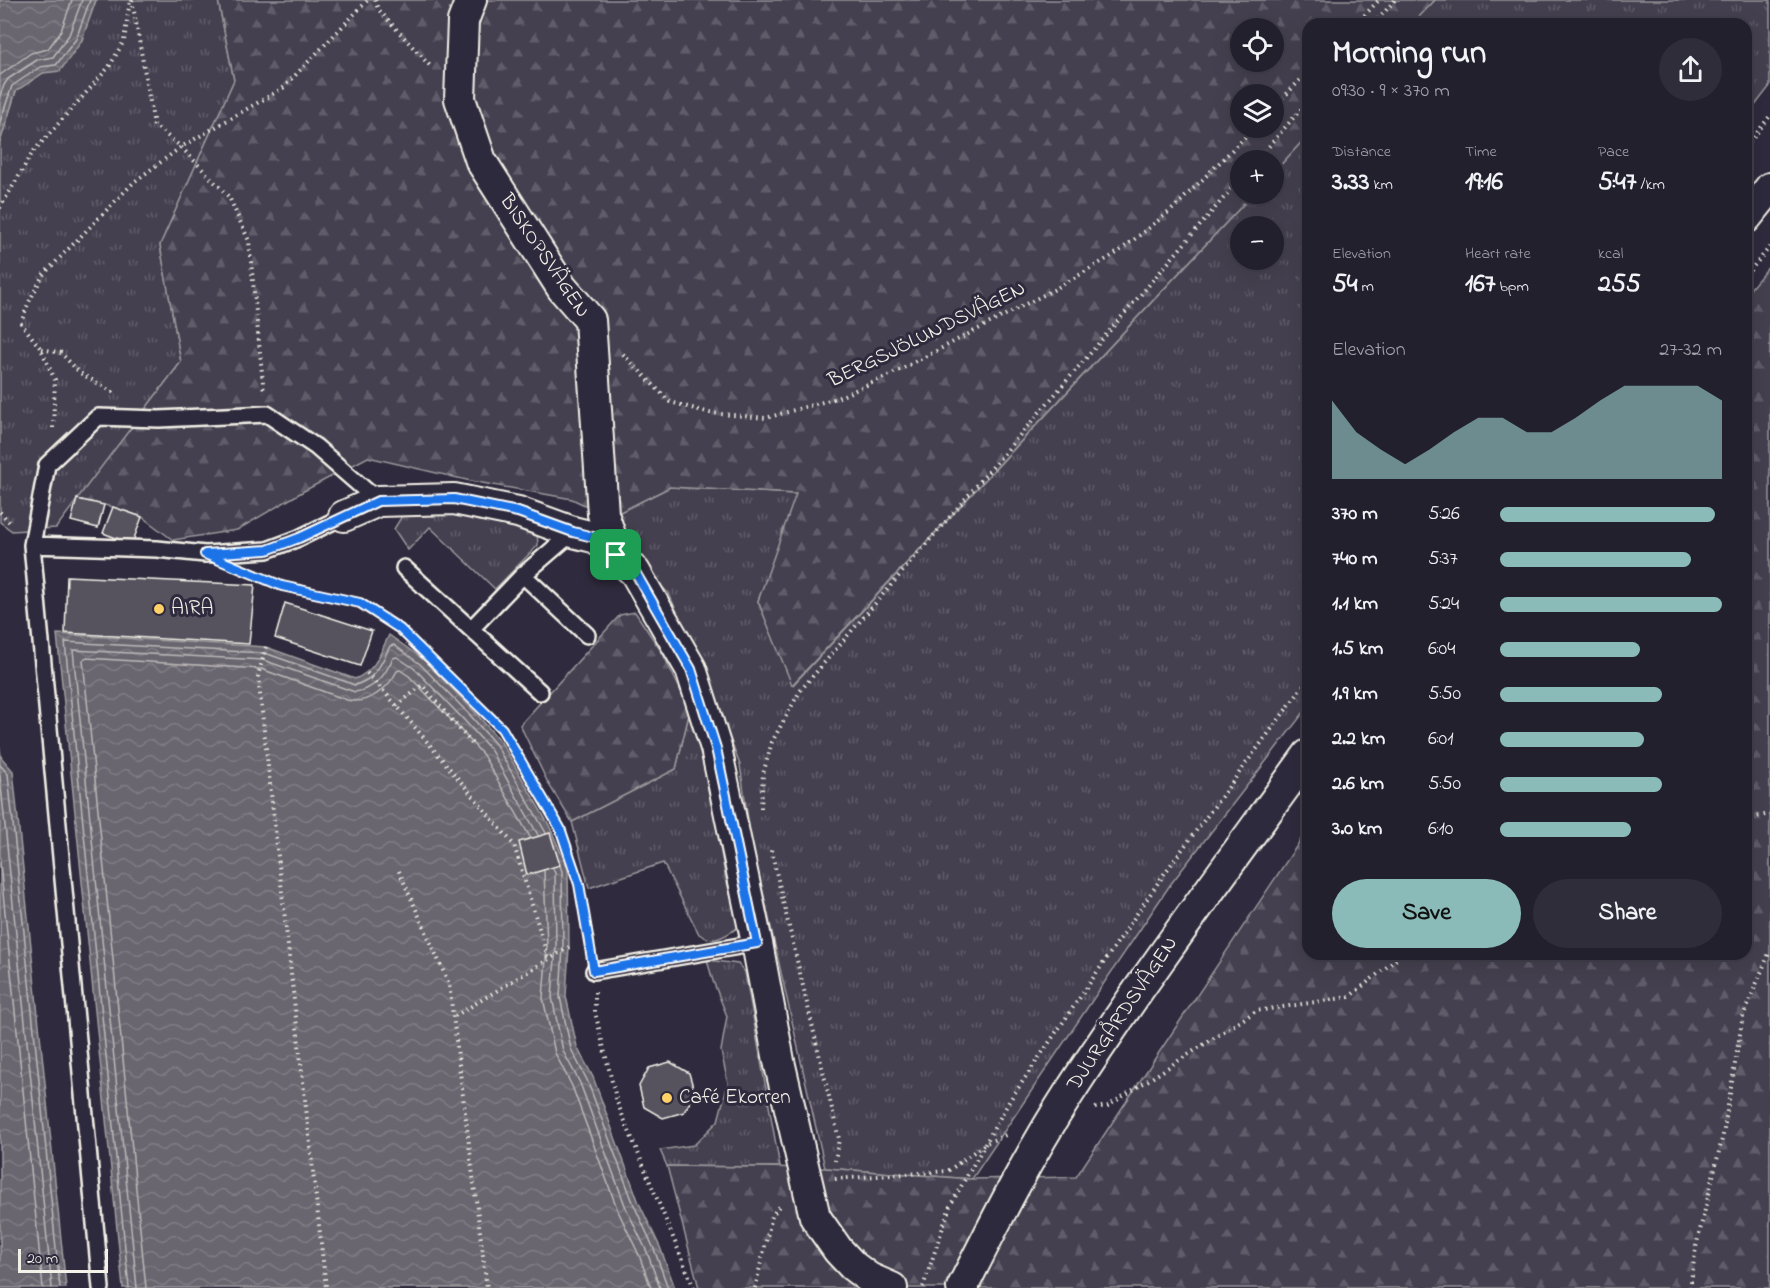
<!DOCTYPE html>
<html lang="en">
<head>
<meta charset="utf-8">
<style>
	:root { --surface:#23202e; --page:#2f2d3a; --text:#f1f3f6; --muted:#a3a3aa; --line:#403e4a; --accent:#8bbbb9 }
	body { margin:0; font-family:"Indie Flower",sans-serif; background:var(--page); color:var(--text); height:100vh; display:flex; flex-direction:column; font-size:22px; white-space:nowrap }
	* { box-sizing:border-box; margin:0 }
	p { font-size:20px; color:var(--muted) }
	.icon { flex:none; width:33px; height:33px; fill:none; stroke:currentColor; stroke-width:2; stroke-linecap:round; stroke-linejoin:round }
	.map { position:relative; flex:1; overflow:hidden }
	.sheet { position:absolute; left:1302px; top:18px; width:450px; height:942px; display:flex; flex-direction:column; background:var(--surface); border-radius:18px; box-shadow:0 6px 24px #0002,0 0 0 2px var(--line) }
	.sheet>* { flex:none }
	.buttons { position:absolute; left:1230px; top:18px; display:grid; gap:12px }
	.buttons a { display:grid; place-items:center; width:54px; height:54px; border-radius:50%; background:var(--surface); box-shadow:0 6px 24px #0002,0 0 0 2px var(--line); font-size:30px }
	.scale { position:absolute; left:18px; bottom:15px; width:90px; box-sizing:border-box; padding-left:6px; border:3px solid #f4f1e8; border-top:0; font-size:16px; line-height:21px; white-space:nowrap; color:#f4f1e8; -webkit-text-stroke:4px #2f2a3d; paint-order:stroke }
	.pin { position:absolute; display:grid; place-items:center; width:51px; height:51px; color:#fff; margin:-26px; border-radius:12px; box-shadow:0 3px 9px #0006 }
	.round { display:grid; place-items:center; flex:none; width:63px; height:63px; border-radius:32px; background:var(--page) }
	.overview { display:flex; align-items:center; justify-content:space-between; height:102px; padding:0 30px }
	h1 { font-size:33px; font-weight:800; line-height:45px }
	.metrics { display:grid; grid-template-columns:repeat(3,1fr); gap:9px; height:102px; padding:6px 30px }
	.metrics div { display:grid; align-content:center }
	.metrics b { font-size:26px; font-weight:800 }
	.metrics small { font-size:16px; font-weight:400 }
	.metrics p { font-size:16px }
	.chart { height:168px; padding:12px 30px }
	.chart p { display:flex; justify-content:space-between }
	.chart svg { width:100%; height:108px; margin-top:6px; fill:var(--accent); opacity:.7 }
	.cta { display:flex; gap:12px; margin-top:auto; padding:12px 30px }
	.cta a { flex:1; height:69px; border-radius:36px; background:var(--accent); color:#111; font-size:24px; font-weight:800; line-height:69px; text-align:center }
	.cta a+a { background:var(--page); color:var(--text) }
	ul { padding:0 30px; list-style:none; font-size:20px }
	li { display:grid; grid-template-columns:96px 72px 1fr; align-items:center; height:45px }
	li i { height:15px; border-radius:8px; background:var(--accent) }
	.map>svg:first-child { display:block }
</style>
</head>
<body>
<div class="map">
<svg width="1770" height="1288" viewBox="0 0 1770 1288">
	<defs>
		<pattern id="grass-tufts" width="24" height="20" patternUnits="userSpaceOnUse" patternTransform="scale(1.5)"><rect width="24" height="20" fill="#454050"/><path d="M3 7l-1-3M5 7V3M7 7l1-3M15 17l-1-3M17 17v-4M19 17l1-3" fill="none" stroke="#605c69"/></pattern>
		<pattern id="forest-firs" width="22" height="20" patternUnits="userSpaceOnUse" patternTransform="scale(1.5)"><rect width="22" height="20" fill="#454050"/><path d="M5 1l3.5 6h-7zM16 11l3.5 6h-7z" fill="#605c69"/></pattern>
		<pattern id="water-waves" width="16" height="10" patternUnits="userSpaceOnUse" patternTransform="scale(1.5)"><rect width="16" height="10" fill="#6a6670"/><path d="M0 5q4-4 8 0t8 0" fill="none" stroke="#807c84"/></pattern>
	</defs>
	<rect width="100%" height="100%" fill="#2f2a3d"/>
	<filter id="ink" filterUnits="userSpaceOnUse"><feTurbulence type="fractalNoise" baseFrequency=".0167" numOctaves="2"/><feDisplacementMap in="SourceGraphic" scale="12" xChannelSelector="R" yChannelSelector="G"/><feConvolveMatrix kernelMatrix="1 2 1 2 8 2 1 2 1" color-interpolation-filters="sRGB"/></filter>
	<g filter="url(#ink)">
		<path fill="url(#grass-tufts)" stroke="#9c989c" stroke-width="1.5" fill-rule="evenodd" d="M96,0H218L234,80L160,245L181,362L56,528L12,531L0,522V142L16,91L43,73L81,42Z
			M1435,0H1770V86L1746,117V24H1412Z
			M1308,135V707L1170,885L972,1179L825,1168L751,839L740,765L709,685L669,594L636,560L610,517L670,487L797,494L758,601L793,685L1253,194H1274V172ZM1240,226H1274V260H1240Z
			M413,509L511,521L537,532L538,545L495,589L430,527L408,550L394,529L402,516Z
			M690,710L707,771L725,875L739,927C724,936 715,945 699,934L663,863L589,888L572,822L676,769Z
			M707,960L738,964L745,972L780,1167L667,1166L660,1150L694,1145L718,1121L728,1083L721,1051L727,1016L713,981Z"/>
		<path fill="url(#forest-firs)" stroke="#9c989c" stroke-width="1.5" fill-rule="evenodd" d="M218,0H1435L1412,24H1308V135L1274,172V160H1240V194H1253L792,685L758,601L796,494L670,487L610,517L572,499L471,481L368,457L302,492L237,530L173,540L142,517L113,507L77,499L181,362L160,245L234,80ZM1240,28H1274V62H1240ZM1240,94H1274V128H1240Z
			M1770,265V1288H699L667,1166L825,1168L972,1179L1076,1177L1308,829V954H1746V294Z
			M635,612L663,654L690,710L676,769L572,822L548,783L520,725L620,615Z"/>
		<path fill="url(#water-waves)" stroke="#a19ea0" stroke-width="1.5" d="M0,0H96L81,42L60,71L43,73L16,91L0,142Z
			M57,634L266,647L355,679C377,669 379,655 389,635L423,659L474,711L501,742L549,825L568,869L569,947L566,996L577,1047L593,1077L639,1203L660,1247L675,1288H123Z
			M0,748L1,757L13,771L66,1288H0Z"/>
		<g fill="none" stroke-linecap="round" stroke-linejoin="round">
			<path stroke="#bdb9b8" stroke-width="1.5" d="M0,75L31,53L48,49L61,31L72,0
				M0,96L4,85L8,79L37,60L53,57L69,35L82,0
				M0,122L12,86L40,67L56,65L76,39L90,0
				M0,765L8,774L60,1288
				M0,776L52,1288
				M0,863L43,1288
				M560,866L562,871L563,947L560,997L571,1049L587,1080L634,1205L654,1249L668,1288
				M553,869L555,873L556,946L552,997L563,1051L580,1083L626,1208L647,1252L660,1288
				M544,871L547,946L543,998L555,1053L572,1086L618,1211L639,1255L651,1288
				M129,1288L65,642L265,653L355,685C376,679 381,664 390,646L394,645L420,664L470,715L496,745L546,833
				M137,1288L73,650L263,660L355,692C376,689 385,675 393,658L397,657L415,669L464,720L490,749L538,835
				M146,1288L83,660L86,658L261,669L347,700C368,705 388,689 397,671L400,670L409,676L457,726L483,755L530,837"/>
		</g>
		<path fill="#56525f" stroke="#f4f1e8" stroke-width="1.5" d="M77,499L104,505L98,528L71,521Z
			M113,507L142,517L132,544L103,533Z
			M67,576L255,585L249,644L65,633Z
			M285,603L372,631L360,666L275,638Z
			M550,833L560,865L527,875L519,842Z
			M670,1062L689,1073L695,1094L684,1112L663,1118L644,1107L639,1086L649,1068Z"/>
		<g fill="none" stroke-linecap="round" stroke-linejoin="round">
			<defs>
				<path id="lane" d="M32,545L157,549L205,554L267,550L299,538L344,516
					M404,568L540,692
					M523,575L587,635
					M471,629L523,575L573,532
					M594,971L757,943
					M101,1288L32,545L47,465L98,417L159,419L267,414L316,447L378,501"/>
				<path id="street" d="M471,0L463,21L460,99L481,161L562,288L590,320L603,514L617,555
					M1746,218L1770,188
					M344,516L378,501L454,499L518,512L573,532L597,538L635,572L691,669L716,748L757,943L779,1061L815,1217L838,1250L853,1266L869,1278L892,1288
					M962,1288C995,1222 1029,1155 1069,1093C1144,977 1227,867 1308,755"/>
			</defs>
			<use href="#lane" stroke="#f4f1e8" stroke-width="20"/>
			<use href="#street" stroke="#f4f1e8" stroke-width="34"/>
			<path stroke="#f4f1e8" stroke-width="4" stroke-dasharray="1.5 4.5" stroke-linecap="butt" d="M132,0L154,125L181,147L229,197L249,241L264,393
				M375,0L378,9L432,68
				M1356,24L1379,0
				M1374,24L1395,0
				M1274,107L1308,72
				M1746,147L1770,116
				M1257,160L1308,101
				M0,208L33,152L109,67L124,41L130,0
				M1746,275L1770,247
				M42,349L61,353L80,373L116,394
				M623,354L670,402L710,413L766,418L837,398L890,375L1055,289L1117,253L1174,208L1254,128
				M53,428L55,380L41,349L21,323L28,304L43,275L134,182L181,147L283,88L368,0
				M0,512L12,525
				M255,575L282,586L360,603L400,629L502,729L560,828L578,884L590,949
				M266,647L258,676L326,1288
				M367,673L397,706L514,845L548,958
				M397,706L422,685L473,745
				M761,808L763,774L772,742L800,691L1240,179
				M1746,819L1770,814
				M771,850L839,1139L835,1161
				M399,871L449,984L487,1288
				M595,992V1012L617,1102L694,1288
				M455,1016L569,947
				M1095,1108L1108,1106L1256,1011L1349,997L1403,954
				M835,1179L948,1171L986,1143L1008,1134
				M923,1287L950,1206L1010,1100L1164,874L1308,680
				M755,1288L772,1216L781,1203
				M1690,1288L1696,1247L1723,1135L1743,1016L1770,951"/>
			<use href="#lane" stroke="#2f2a3d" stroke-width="15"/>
			<use href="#street" stroke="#2f2a3d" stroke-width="30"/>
		</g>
	</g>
	<g fill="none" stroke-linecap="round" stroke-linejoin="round" filter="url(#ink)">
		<defs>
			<path id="route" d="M454,499L518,512L573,532L597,538L635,572L691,669L716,748L757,943L594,971L579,884L560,828L502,729L400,629L360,603L282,586L205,554L267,550L299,538L378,501Z"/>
		</defs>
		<use href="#route" stroke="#fff" stroke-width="12"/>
		<use href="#route" stroke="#1a73e8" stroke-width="8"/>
	</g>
	<g fill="#ffd166" stroke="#2f2a3d" stroke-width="2">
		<circle cx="159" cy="609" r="6"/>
		<circle cx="667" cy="1098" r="6"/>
	</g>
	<g text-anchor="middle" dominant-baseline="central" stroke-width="6" stroke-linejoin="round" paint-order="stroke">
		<g font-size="21" fill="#f4f1e8" stroke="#2f2a3d">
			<text transform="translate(544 256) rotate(56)">BISKOPSVÄGEN</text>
			<text transform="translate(927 335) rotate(-26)">BERGSJÖLUNDSVÄGEN</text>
			<text transform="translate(1123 1014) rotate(-56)">DJURGÅRDSVÄGEN</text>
		</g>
		<g font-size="21" fill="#f4f1e8" stroke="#2f2a3d" text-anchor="start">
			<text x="171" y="609">AIRA</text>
			<text x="679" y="1098">Café Ekorren</text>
		</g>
	</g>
</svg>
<div class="buttons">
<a><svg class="icon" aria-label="locate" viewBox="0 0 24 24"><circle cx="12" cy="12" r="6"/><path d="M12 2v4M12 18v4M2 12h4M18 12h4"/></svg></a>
<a><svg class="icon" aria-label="layers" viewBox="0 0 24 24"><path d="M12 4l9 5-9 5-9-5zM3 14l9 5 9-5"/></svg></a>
<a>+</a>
<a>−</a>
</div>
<div class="scale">20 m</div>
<div class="pin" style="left:616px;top:555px;background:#1e9e55"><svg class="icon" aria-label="arrive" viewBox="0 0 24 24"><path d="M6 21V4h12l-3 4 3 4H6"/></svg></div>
<section class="sheet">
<div class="overview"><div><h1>Morning run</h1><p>09:30 · 9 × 370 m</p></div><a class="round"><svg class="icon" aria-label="share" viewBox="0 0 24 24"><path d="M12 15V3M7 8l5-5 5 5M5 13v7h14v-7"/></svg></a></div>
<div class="metrics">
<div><p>Distance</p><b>3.33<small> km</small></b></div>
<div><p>Time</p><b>19:16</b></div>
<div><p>Pace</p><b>5:47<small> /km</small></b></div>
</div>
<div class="metrics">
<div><p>Elevation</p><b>54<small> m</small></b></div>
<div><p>Heart rate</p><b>167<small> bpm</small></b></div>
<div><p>kcal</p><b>255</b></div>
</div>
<div class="chart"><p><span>Elevation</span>27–32 m</p>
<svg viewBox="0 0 160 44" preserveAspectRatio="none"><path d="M0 44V12L10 25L20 32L30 38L40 32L50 25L60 19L70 19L80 25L90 25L100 19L110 12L120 6L130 6L140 6L150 6L160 12V44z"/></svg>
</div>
<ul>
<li><b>370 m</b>5:26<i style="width:97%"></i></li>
<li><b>740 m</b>5:37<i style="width:86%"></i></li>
<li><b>1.1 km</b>5:24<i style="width:100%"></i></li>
<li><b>1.5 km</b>6:04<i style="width:63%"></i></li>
<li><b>1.9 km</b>5:50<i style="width:73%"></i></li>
<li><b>2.2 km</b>6:01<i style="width:65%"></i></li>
<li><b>2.6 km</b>5:50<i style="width:73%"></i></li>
<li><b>3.0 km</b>6:10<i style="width:59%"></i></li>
</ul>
<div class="cta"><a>Save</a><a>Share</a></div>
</section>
</div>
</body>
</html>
